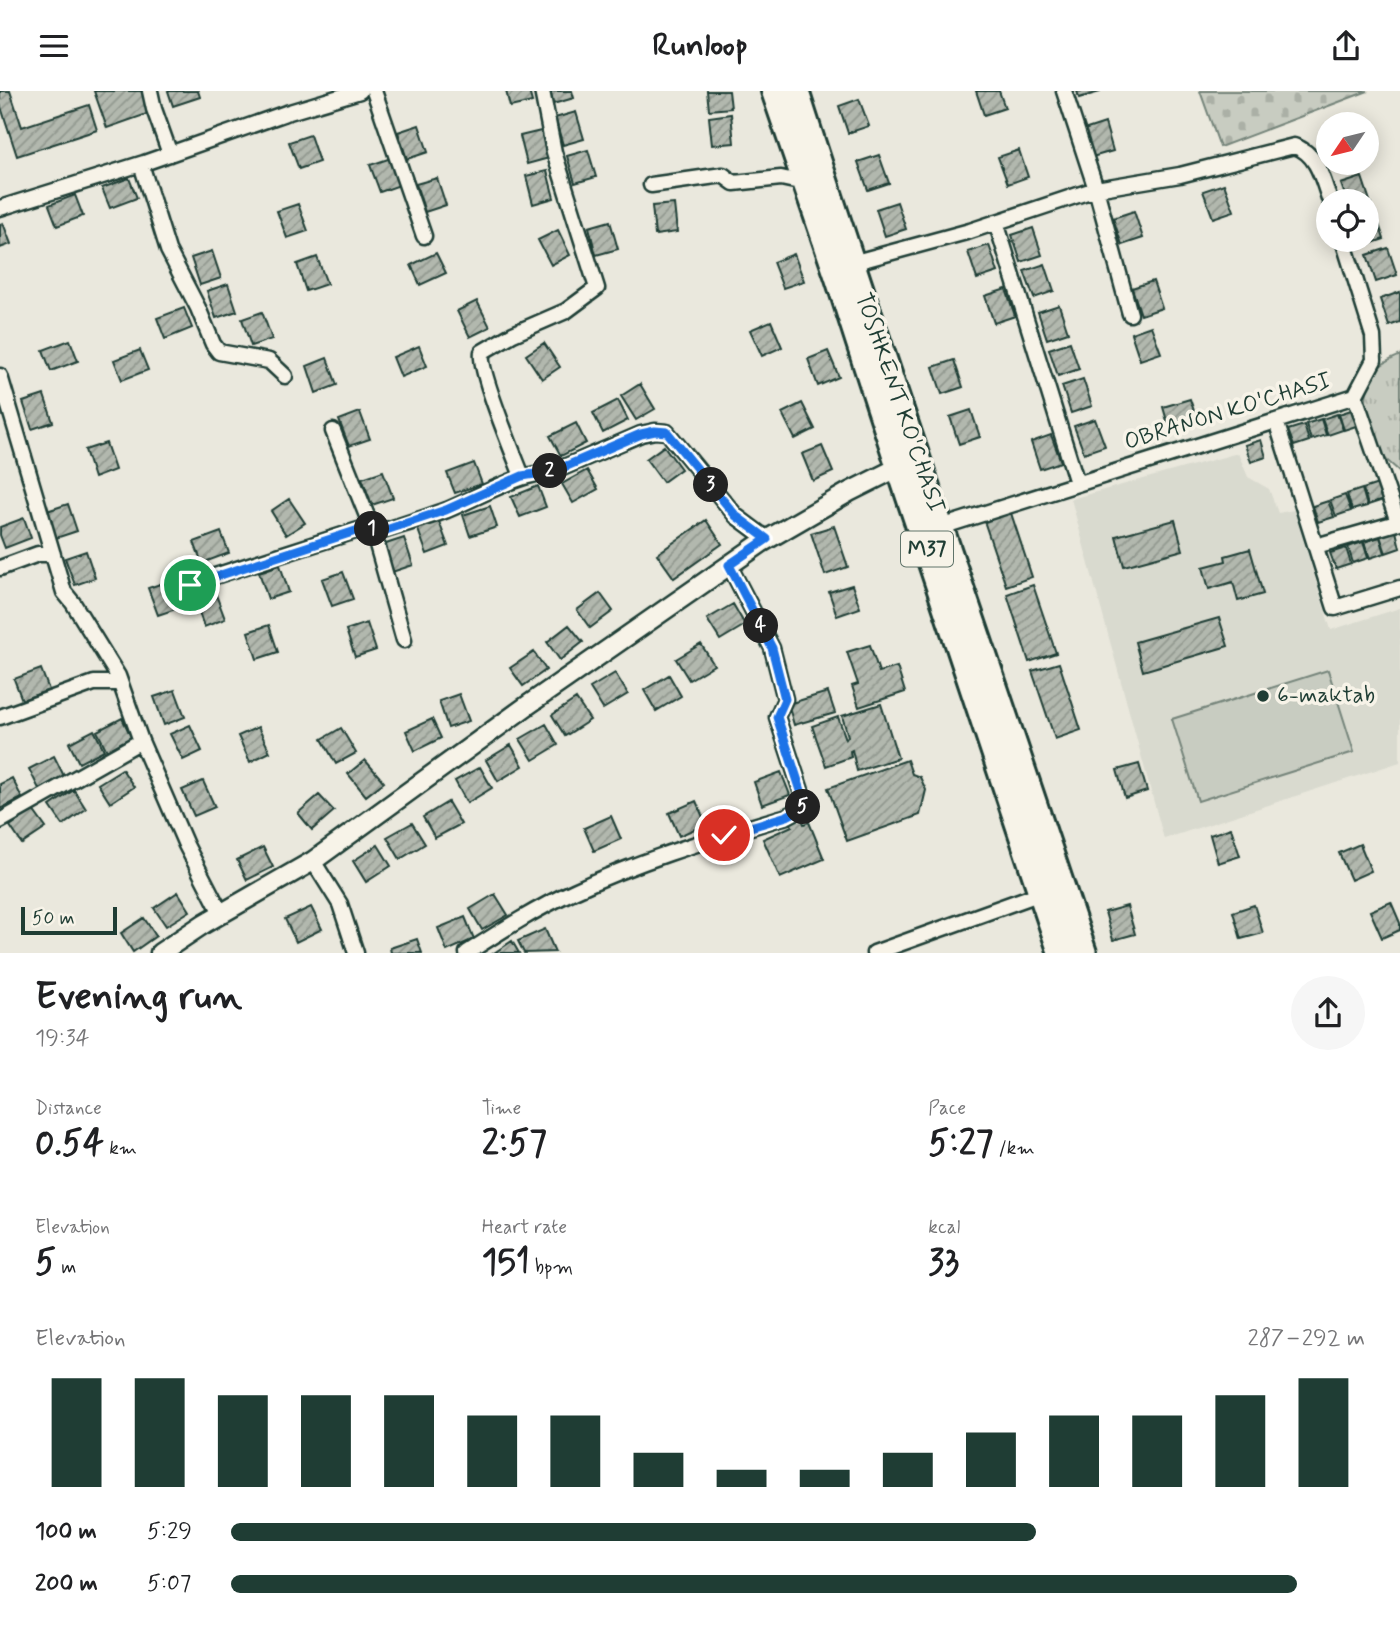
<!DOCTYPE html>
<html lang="en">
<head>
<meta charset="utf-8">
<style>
	:root { --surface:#fff; --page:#f6f6f6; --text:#202124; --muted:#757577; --accent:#1f3d34 }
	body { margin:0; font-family:Mynerve,sans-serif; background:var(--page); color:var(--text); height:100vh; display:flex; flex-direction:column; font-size:26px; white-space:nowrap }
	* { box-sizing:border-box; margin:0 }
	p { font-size:23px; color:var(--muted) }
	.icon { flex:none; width:38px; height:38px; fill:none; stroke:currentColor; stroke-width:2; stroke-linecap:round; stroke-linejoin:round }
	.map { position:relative; height:862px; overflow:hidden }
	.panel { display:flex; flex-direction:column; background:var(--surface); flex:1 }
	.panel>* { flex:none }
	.needle { width:46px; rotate:235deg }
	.controls { position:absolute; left:1316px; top:21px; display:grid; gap:14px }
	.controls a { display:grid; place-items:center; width:63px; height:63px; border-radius:50%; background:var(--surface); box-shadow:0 4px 18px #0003; font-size:35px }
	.scale { position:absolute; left:21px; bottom:18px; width:96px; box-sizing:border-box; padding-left:7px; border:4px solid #1f3d34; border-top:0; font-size:19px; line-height:24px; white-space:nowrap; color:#1f3d34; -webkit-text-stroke:5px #f7f3e8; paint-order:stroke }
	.pin { position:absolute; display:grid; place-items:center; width:60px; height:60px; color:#fff; margin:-30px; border:4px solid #fff; border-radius:50%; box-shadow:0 2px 7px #0007 }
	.km { position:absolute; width:35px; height:35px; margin:-18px; border-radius:50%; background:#222; color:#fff; font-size:19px; line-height:35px; text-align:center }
	.round { display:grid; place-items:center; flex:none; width:74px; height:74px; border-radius:37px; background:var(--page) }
	.summary { display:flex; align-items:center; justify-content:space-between; height:119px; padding:0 35px }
	h1 { font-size:38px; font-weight:700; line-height:52px }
	.figures { display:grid; grid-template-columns:repeat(3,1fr); gap:10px; height:119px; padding:7px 35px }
	.figures div { display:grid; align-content:center }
	.figures b { font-size:35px; font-weight:700 }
	.figures small { font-size:19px; font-weight:400 }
	.figures p { font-size:19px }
	.chart { height:196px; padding:14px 35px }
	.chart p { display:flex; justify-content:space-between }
	.chart svg { width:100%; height:126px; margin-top:7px; stroke:var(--accent); stroke-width:6 }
	ul { padding:0 35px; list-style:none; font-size:23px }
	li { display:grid; grid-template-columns:112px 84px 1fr; align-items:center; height:52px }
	li i { height:18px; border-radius:9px; background:var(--accent) }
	header { display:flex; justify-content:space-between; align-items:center; height:91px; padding:0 35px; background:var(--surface); font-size:32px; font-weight:700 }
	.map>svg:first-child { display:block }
</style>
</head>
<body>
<header><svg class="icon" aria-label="menu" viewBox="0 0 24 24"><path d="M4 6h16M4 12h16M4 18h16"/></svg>Runloop<svg class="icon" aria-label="share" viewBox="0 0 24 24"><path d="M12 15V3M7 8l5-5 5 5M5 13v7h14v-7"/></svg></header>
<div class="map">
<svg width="1400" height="862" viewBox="0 0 1400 862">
	<defs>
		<pattern id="grass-tufts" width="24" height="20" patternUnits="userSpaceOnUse" patternTransform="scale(1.75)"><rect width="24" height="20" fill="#c8ccc1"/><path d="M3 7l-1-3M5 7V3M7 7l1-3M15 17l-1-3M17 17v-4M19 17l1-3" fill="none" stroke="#abb0a6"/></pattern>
		<pattern id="cemetery-stones" width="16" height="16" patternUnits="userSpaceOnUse" patternTransform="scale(1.75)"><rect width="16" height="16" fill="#c8ccc1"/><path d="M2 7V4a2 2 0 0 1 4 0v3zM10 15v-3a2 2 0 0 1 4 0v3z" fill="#abb0a6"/></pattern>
		<pattern id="building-hatch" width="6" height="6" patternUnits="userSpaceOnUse" patternTransform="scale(1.75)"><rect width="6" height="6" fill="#b2b8ae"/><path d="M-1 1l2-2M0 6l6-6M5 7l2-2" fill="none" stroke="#90978e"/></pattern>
	</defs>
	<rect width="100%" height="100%" fill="#eae8dd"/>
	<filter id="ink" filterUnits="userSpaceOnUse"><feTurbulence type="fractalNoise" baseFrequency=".0143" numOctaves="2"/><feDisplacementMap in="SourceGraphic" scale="14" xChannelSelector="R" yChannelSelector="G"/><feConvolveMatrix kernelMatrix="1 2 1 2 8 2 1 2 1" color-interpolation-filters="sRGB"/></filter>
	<g filter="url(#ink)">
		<path fill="#d9dacf" d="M1238,362L1248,386L1269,398L1278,422L1294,419L1331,539L1400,517V671L1164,748L1071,408Z"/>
		<path fill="url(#grass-tufts)" stroke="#74847a" stroke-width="2" d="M1400,264V381C1395,376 1388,371 1384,366C1367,342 1357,304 1377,278C1382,272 1393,268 1400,264Z"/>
		<path fill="url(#cemetery-stones)" stroke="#74847a" stroke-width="2" d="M1200,0H1368L1220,56Z"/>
		<path fill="#c8ccc1" stroke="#74847a" stroke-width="2" d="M1328,579L1354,661L1198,710L1172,628Z"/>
		<path fill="url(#building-hatch)" stroke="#1f3d34" stroke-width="2" d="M0,0H10L22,36L89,14L97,39L17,65L0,13Z
			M94,0H143L150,22L107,37Z
			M168,0H198L200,6L173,15Z
			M506,0H529L532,11L510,16Z
			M549,0H572L574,7L553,13Z
			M707,0H729L731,17L709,19Z
			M976,0H999L1005,17L984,24Z
			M1077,0H1100V1L1079,7Z
			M859,8L869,35L848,42L839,15Z
			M576,21L584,48L563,54L555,27Z
			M731,23L734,52L712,54L709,26Z
			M1105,32L1113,60L1092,66L1084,39Z
			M419,34L428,61L407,68L398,41Z
			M541,40L549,67L527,73L520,45Z
			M310,44L319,71L299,78L289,51Z
			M588,59L596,86L575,92L567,65Z
			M1019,59L1028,86L1008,93L998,66Z
			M879,64L889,92L868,99L858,71Z
			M391,67L400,94L380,101L370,74Z
			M547,80L554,107L533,113L526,85Z
			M1362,86L1371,113L1367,114V110H1347L1341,93Z
			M129,87L137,107L110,117L102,97Z
			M437,87L446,114L425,121L416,93Z
			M1224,93L1234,120L1213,127L1203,100Z
			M75,104L83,125L57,135L49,114Z
			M897,111L906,138L885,145L876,118Z
			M298,113L308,140L287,147L277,120Z
			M674,113L677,141L655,144L652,115Z
			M1134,120L1143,147L1122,154L1113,127Z
			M1375,121L1384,148L1363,155L1361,149H1367V124Z
			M610,130L618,158L596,164L589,136Z
			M3,132L11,153L0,157V133Z
			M1033,137L1042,164L1021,171L1012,144Z
			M558,139L570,164L551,174L538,149Z
			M989,154L998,181L977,188L968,161Z
			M1388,157L1397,184L1376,191L1367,164Z
			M212,160L221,187L200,194L191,167Z
			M436,162L446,182L420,194L411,174Z
			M794,163L804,190L783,197L773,171Z
			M317,166L327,193L306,200L297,173Z
			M1045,173L1054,200L1034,207L1024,180Z
			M1153,190L1162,217L1141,224L1132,197Z
			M228,193L237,220L216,227L207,200Z
			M1006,198L1015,225L994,232L985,205Z
			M1400,201V231L1389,235L1380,208Z
			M477,210L490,236L470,246L457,220Z
			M1059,214L1068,241L1047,248L1038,221Z
			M184,217L192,237L165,248L157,227Z
			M262,221L272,248L251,255L242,228Z
			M771,230L782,256L762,265L750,239Z
			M1151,235L1161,262L1140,269L1131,242Z
			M70,249L78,270L51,280L43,259Z
			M1070,251L1079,278L1058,285L1049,258Z
			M544,252L560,276L542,288L526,264Z
			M419,255L427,275L401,286L393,266Z
			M140,259L148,279L122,289L114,269Z
			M828,260L839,286L818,295L808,268Z
			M327,267L337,294L316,302L307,275Z
			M954,269L963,296L942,303L933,276Z
			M1083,288L1092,315L1071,322L1062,295Z
			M640,293L655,318L636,329L621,305Z
			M44,304L53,331L32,338L23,311Z
			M1190,308L1197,329L1169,337L1163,316Z
			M618,309L628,329L603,342L593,322Z
			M802,312L815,338L795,348L782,322Z
			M1354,318L1359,334L1344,339L1339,323Z
			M971,319L980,346L959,353L950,326Z
			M360,321L370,348L349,355L339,329Z
			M1337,323L1343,339L1328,344L1322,328Z
			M1095,328L1105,355L1084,362L1074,335Z
			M1321,328L1326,344L1311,349L1306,333Z
			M576,332L586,352L561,365L550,345Z
			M1304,334L1309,350L1294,355L1288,339Z
			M1051,344L1061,371L1040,378L1031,351Z
			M1261,349L1266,366L1251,371L1245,354Z
			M106,352L115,379L94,387L85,359Z
			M664,355L681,378L663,391L646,368Z
			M822,355L833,381L813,390L802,363Z
			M474,372L482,393L455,402L447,382Z
			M587,379L598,398L573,412L562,393Z
			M383,380L393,407L372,414L362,387Z
			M1378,393L1383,409L1368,414L1363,398Z
			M538,395L546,416L520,426L511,406Z
			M1362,398L1367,415L1352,419L1347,403Z
			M1345,404L1351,420L1336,425L1330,409Z
			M289,408L305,432L286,444L271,420Z
			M1328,410L1334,426L1318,431L1313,415Z
			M68,413L77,440L56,447L47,420Z
			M490,415L497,436L470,445L463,424Z
			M1010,419L1032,486L1006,495L983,427Z
			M24,427L31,447L5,457L0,444V436Z
			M438,428L448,455L427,463L417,436Z
			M706,429L722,453L674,487L657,463Z
			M1175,429L1183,459L1124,475L1116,445Z
			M834,435L848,476L825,484L811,442Z
			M1396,440L1400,457L1386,462L1380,445Z
			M221,441L229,462L202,472L194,451Z
			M1380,446L1385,462L1370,467L1364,451Z
			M404,447L413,474L392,481L383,454Z
			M1363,451L1368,467L1353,472L1348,456Z
			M1346,457L1351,473L1336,478L1330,462Z
			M1250,458L1263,503L1238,510L1233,491L1209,498L1203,476L1226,470L1225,465Z
			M86,460L95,487L75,494L65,467Z
			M280,474L289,501L268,508L259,481Z
			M343,481L353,508L332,515L322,488Z
			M169,490L179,517L158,524L148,497Z
			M852,494L860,517L837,525L829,501Z
			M1033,494L1056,562L1029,571L1007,503Z
			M215,501L225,528L204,536L195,509Z
			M600,502L613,520L590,537L577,519Z
			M733,513L745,534L720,549L707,528Z
			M1219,527L1228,555L1143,580L1135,551Z
			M367,532L376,559L355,566L346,539Z
			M269,534L278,561L257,568L248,541Z
			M569,534L583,551L560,569L547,551Z
			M701,553L714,574L689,589L676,568Z
			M870,554L879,581L897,576L905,601L859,616L852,595L858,593L847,561Z
			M534,561L546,579L523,595L510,577Z
			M1059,572L1081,639L1055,648L1032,580Z
			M41,578L49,599L22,609L14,588Z
			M615,582L628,603L603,618L590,597Z
			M669,584L681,605L656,620L644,599Z
			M175,599L185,626L164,634L154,606Z
			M828,601L835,622L794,634L788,613Z
			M459,603L469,630L448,637L439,610Z
			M576,608L590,629L565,645L552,624Z
			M881,613L898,667L857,680L852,659L850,660L851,666L826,675L812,635L838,626L846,648L848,645L842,625Z
			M122,627L132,647L107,660L97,640Z
			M432,628L441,647L415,660L406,640Z
			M546,633L558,654L533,669L520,648Z
			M190,634L202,660L183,669L170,643Z
			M258,636L270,661L250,671L238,645Z
			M341,637L356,662L336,673L322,648Z
			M94,639L104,659L79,672L69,652Z
			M511,654L523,675L498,690L486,669Z
			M54,665L64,685L39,698L29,678Z
			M365,669L384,691L366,705L348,683Z
			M907,669L912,683L920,686L926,699L920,724L847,750L828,697Z
			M1139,673L1147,700L1125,707L1117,679Z
			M480,676L492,697L467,712L455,690Z
			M122,678L134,696L110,712L98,693Z
			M781,681L790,704L762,714L754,691Z
			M12,687L22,707L0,718V693Z
			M203,690L215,716L194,725L182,699Z
			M74,699L86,718L63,734L50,715Z
			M319,704L334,720L312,739L298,722Z
			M696,710L706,733L679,745L669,722Z
			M448,711L461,733L435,747L423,726Z
			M33,719L46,737L22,753L10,735Z
			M611,725L621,748L594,760L584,737Z
			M801,726L804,733L809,731L824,768L780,787L763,748L792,735L790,731Z
			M412,732L425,753L400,768L387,746Z
			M1231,737L1240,765L1218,772L1210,744Z
			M1360,753L1371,780L1351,789L1339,762Z
			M378,754L391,775L366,791L353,770Z
			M263,756L273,776L247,789L237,769Z
			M178,801L190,820L166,835L154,817Z
			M495,803L508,824L482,839L470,818Z
			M1391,811L1400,832V839L1382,847L1370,820Z
			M1254,814L1263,842L1241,848L1233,821Z
			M1127,815L1135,843L1113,849L1105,821Z
			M311,816L322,838L296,851L285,828Z
			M465,826L474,848L447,860L438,837Z
			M144,827L156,845L133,861L121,842Z
			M545,838L555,861L524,862L518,850Z
			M417,848L422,862H391L390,857Z
			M512,850L519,862H494Z"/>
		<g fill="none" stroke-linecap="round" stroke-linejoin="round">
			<defs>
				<path id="minor" d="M150,0L154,18L170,63
					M374,0L424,145
					M1064,0L1096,98L1130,223
					M141,73L168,159L198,217L213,253L219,261L269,270L285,285
					M651,94L723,84L734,92L781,87L804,92
					M0,117L144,72L286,22L360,0
					M996,131L1077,392
					M852,172L970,140L1096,98L1180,84L1294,55C1318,62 1323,90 1330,110
					M0,285L64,501L73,512L118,585L141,650
					M1355,305L1398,431
					M1276,330L1335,517L1400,497
					M333,340L371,435
					M522,385C514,364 478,278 482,261L513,243L566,220L597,197L554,61L542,0
					M941,436L1355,305L1374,269L1373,245L1343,149
					M1316,455L1400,431
					M0,477L38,463H53
					M190,493L371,435L374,443
					M404,549L374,443C398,435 423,428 447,419C483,404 516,383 555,380L641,343L655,340L667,341L736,425L767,448
					M0,626L94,592H120
					M0,730L141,650L186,754L221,822
					M313,770L340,813L356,862
					M467,862C501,840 537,817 574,800C642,768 715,747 787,725L806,715L777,626L785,608L772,557L729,474
					M874,862L1041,802"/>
				<path id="tertiary" d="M160,862L205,832L313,770L528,614L761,452L849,401L899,376"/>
				<path id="trunk" d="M774,0L838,187L899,376L1061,862
					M796,0C888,289 989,574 1084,862"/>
			</defs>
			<use href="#minor" stroke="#1f3d34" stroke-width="19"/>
			<use href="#tertiary" stroke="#1f3d34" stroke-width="23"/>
			<use href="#trunk" stroke="#1f3d34" stroke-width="30"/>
			<use href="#minor" stroke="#f7f3e8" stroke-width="14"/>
			<use href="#tertiary" stroke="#f7f3e8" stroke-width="18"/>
			<use href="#trunk" stroke="#f7f3e8" stroke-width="24"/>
		</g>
	</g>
	<g fill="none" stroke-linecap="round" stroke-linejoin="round" filter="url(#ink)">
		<defs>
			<path id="route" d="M190,494L371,435L374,443L446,419L522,385L555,380L641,343L655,340L667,341L736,425L767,448L729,474L772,557L785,608L777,626L806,715L787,725L724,744"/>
		</defs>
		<use href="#route" stroke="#fff" stroke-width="14"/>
		<use href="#route" stroke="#1a73e8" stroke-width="9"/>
	</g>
	<circle fill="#1f3d34" stroke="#f7f3e8" stroke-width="2.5" cx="1263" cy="605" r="7"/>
	<g text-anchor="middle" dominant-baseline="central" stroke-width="7" stroke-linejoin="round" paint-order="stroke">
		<rect fill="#f7f3e8" stroke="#60746a" stroke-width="2" x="901" y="440.5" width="52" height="35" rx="5"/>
		<g font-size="21" font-weight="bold" fill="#1f3d34">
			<text x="927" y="458">M37</text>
		</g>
		<g font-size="23" fill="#1f3d34" stroke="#f7f3e8">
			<text transform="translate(899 312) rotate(71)">TOSHKENT KO'CHASI</text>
			<text transform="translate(1228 321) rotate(-17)">OBRANON KO'CHASI</text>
		</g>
		<g font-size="23" fill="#1f3d34" stroke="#f7f3e8" text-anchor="start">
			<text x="1277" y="605">6-maktab</text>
		</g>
	</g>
</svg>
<div class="controls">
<a><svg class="needle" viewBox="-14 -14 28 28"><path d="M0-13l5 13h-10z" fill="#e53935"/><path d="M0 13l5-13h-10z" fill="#757577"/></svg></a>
<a><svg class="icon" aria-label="locate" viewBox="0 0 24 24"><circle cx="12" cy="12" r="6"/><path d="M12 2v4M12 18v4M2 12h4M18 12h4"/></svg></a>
</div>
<div class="scale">50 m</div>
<div class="pin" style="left:190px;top:494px;background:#1e9e55"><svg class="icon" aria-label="arrive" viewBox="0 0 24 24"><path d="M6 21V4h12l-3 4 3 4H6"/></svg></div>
<div class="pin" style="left:724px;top:744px;background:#d93025"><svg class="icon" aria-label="check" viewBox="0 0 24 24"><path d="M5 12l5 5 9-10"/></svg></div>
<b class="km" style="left:372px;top:438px">1</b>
<b class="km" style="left:550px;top:380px">2</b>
<b class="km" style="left:711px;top:394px">3</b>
<b class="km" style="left:761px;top:535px">4</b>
<b class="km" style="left:803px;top:716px">5</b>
</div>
<section class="panel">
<div class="summary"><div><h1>Evening run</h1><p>19:34</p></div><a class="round"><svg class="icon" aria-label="share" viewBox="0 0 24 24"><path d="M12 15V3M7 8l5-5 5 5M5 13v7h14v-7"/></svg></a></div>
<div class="figures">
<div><p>Distance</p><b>0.54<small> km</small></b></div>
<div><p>Time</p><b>2:57</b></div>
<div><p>Pace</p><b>5:27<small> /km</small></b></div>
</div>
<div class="figures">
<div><p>Elevation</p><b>5<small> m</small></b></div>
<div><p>Heart rate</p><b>151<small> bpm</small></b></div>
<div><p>kcal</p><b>33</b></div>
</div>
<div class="chart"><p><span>Elevation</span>287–292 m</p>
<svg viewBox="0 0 160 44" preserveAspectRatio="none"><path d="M5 44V6M15 44V6M25 44V12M35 44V12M45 44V12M55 44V19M65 44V19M75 44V32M85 44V38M95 44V38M105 44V32M115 44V25M125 44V19M135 44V19M145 44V12M155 44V6"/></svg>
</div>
<ul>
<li><b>100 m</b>5:29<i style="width:71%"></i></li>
<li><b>200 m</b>5:07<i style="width:94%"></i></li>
</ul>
</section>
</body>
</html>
